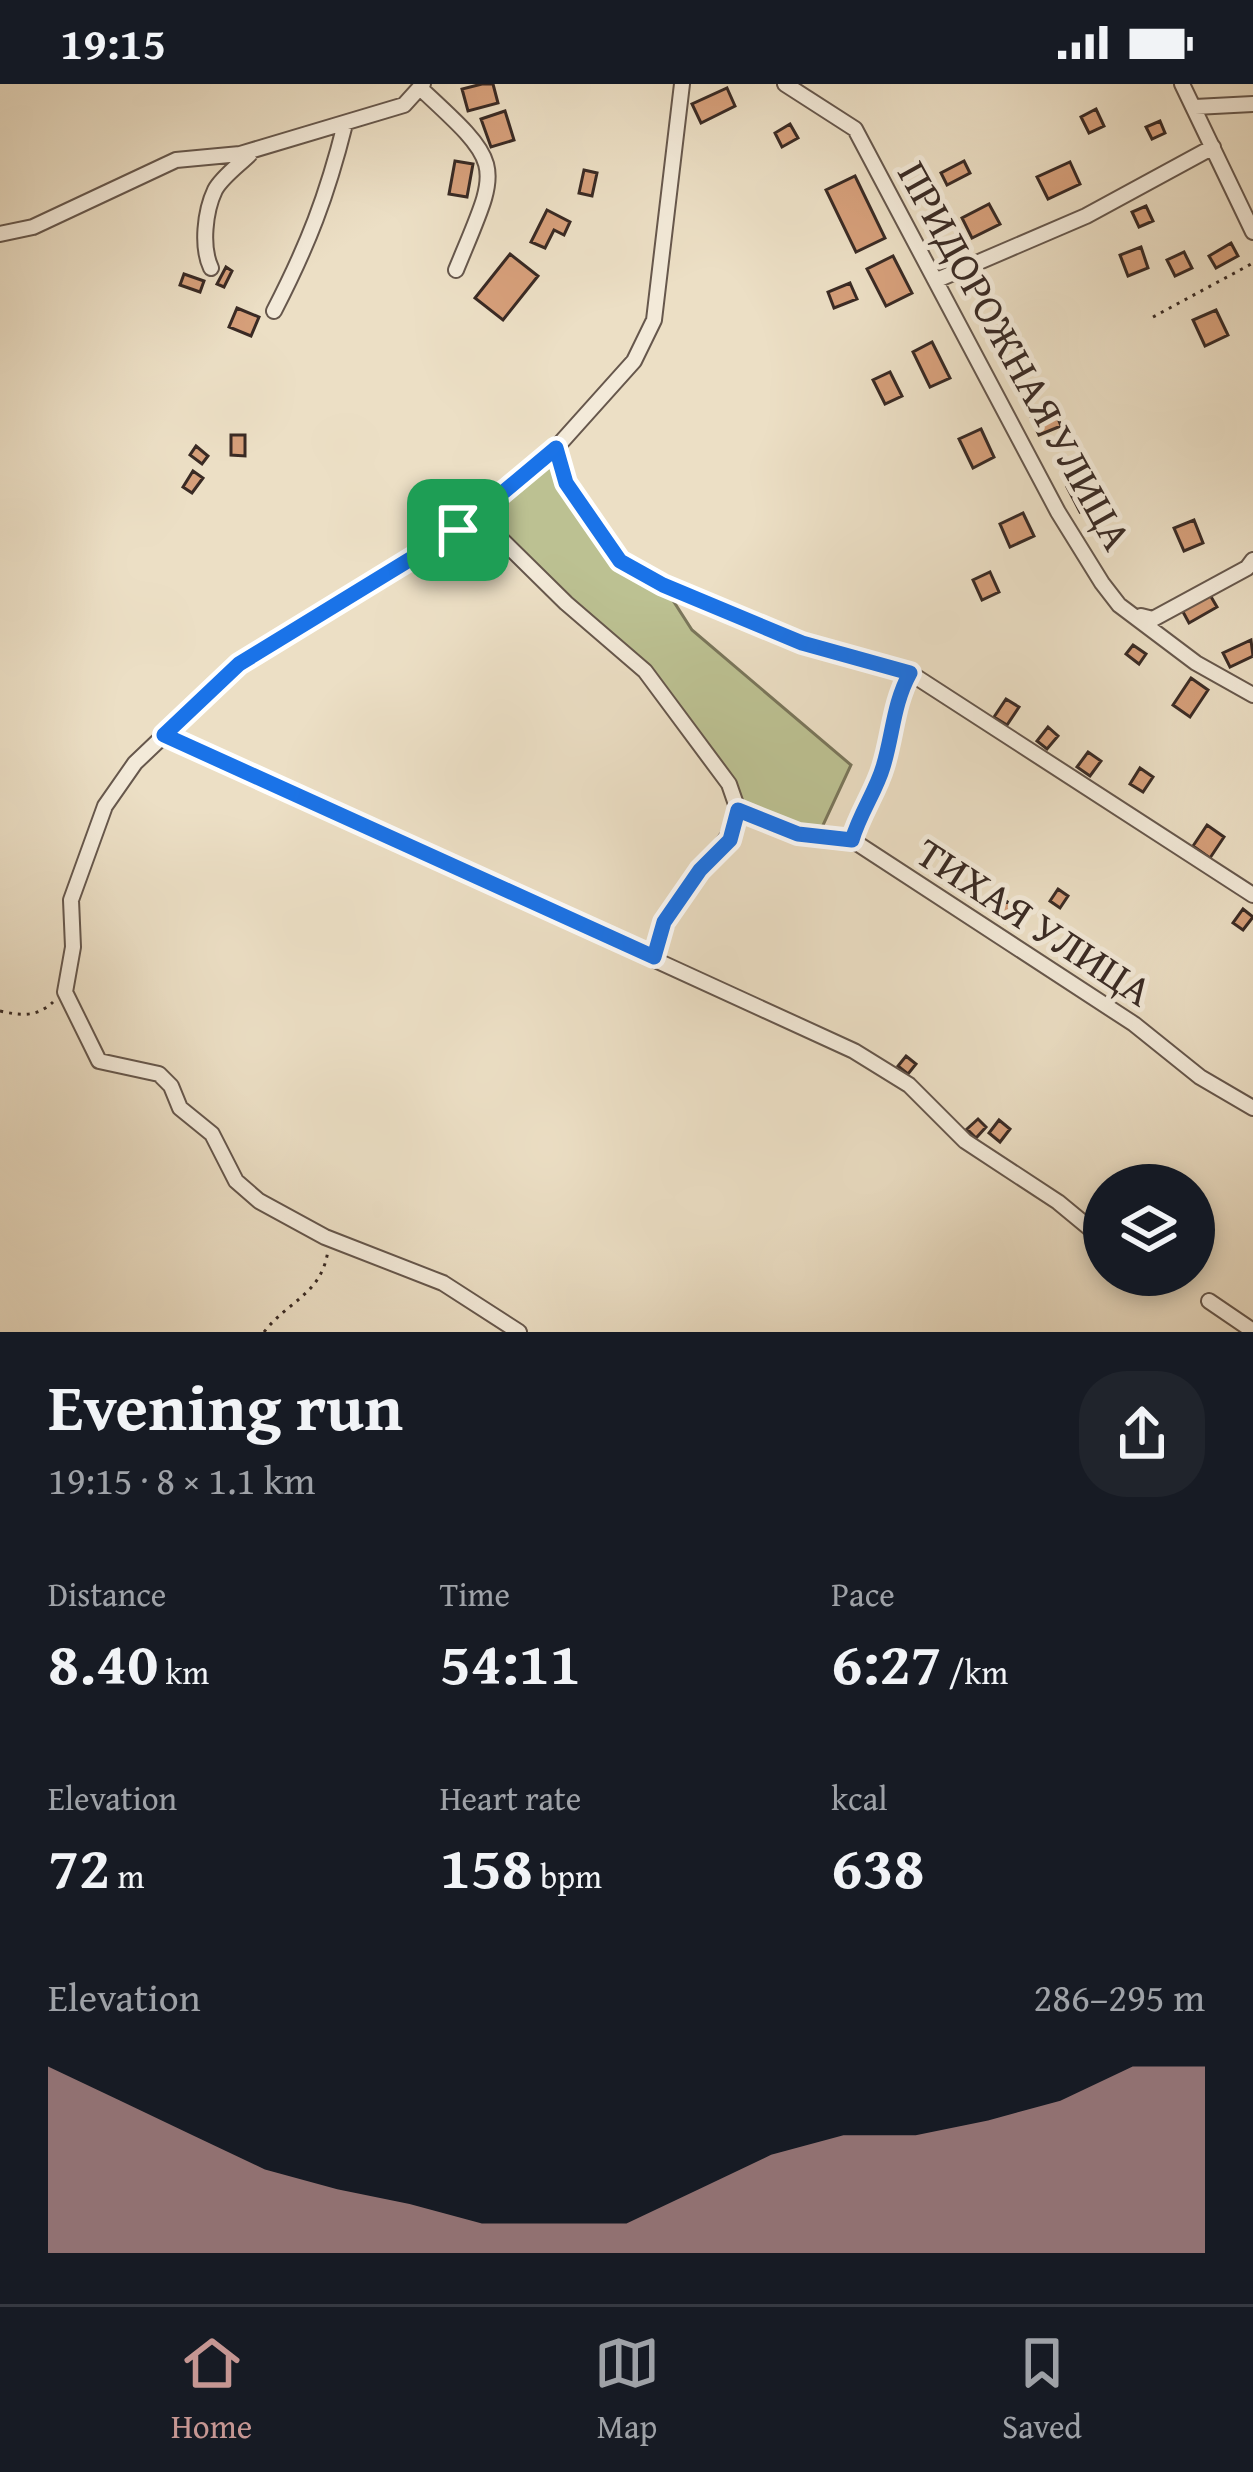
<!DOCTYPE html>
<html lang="en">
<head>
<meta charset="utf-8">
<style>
	:root { --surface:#171b24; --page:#20242c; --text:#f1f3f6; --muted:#9ea1a6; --line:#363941; --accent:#c59692 }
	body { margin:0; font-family:"Gentium Book Plus",serif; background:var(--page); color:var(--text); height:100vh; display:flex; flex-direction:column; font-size:45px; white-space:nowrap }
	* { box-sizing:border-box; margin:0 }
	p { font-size:39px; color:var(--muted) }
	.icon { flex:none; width:66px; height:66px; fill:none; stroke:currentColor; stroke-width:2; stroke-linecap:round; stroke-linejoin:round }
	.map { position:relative; height:1248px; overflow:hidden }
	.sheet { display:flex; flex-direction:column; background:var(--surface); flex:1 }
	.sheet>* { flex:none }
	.controls { position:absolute; left:1083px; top:1080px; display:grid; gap:24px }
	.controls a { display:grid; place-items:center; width:132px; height:132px; border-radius:50%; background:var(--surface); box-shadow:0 6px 18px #0003; font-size:60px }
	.pin { position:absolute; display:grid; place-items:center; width:102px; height:102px; color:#fff; margin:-51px; border-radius:24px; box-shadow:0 6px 18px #0006 }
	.round { display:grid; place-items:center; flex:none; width:126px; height:126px; border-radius:48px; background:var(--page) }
	.head { display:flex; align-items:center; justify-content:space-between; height:204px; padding:0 48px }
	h1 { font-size:66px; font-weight:700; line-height:90px }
	.figures { display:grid; grid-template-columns:repeat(3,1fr); gap:18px; height:204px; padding:12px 48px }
	.figures div { display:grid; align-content:center }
	.figures b { font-size:60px; font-weight:700 }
	.figures small { font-size:33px; font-weight:400 }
	.figures p { font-size:33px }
	.chart { height:336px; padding:24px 48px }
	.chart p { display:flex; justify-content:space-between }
	.chart svg { width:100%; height:216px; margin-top:12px; fill:var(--accent); opacity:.7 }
	.status { display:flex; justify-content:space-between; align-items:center; height:84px; padding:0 60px; background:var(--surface); direction:ltr }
	.status svg { height:33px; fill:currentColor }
	.tab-bar { display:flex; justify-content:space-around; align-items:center; height:168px; border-top:3px solid var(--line); background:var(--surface); font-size:33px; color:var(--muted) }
	.tab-bar a { display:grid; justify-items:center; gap:6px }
	.tab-bar .current { color:var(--accent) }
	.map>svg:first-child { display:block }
</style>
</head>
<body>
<div class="status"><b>19:15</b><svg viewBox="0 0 49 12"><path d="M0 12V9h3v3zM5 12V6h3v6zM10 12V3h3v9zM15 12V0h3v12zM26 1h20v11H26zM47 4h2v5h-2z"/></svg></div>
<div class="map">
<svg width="1253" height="1248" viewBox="0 0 1253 1248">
	<rect width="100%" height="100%" fill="#ecdfc5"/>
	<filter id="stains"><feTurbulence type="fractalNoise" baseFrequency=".00167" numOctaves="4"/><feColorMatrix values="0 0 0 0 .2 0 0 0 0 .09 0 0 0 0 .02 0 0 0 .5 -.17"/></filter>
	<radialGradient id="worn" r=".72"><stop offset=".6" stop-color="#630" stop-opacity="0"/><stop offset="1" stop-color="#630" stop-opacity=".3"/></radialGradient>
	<path fill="#bcc192" stroke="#7a765b" stroke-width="3" d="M556,364L565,399L620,477L663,501L692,546L851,681L818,752L738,726L645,587L537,487L483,425Z"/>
	<path fill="#d69f7a" stroke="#392a24" stroke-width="3" d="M482,0H493L498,19L468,27L462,5Z
		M727,4L735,22L701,39L692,20Z
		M1096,25L1104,42L1089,49L1081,33Z
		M505,27L514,56L491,63L481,35Z
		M1160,37L1165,49L1152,55L1146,43Z
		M790,40L798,54L782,63L775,49Z
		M455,77L473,80L467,113L449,110Z
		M964,77L970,89L947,101L941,89Z
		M1070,78L1080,100L1048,115L1037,93Z
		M584,86L597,89L592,112L579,109Z
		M855,92L885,154L856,168L826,106Z
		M989,120L1000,140L972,154L962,134Z
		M1146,122L1153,137L1139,143L1132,128Z
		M547,126L570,138L564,151L554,146L545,164L531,158Z
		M1231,159L1238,172L1216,184L1209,172Z
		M1141,163L1148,184L1128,192L1120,171Z
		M1184,168L1192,184L1175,192L1167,176Z
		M510,170L538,192L503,236L475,214Z
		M893,172L912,209L886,222L867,185Z
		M226,183L232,187L224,203L217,200Z
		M184,190L204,197L200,208L180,201Z
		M850,199L857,215L834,224L828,208Z
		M237,224L259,233L251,252L229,243Z
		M1216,226L1228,251L1205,262L1193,236Z
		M932,258L950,294L930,303L913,268Z
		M890,288L902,312L885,320L873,296Z
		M1051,317L1061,342L1039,351L1028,327Z
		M981,345L994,373L973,384L959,355Z
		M231,351H245V372L231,371Z
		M196,362L208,372L202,380L190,371Z
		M193,387L203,394L192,409L183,403Z
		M1090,392L1103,417L1080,428L1067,403Z
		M1023,429L1034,452L1010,463L1000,440Z
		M1194,436L1203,459L1184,467L1174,444Z
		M990,488L999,508L982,516L973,496Z
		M1210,511L1217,523L1189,539L1182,526Z
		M1251,556L1253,572L1230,583L1223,569Z
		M1133,561L1146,570L1139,580L1126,570Z
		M1191,594L1208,606L1190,633L1173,621Z
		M1006,615L1019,623L1007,641L994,633Z
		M1048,643L1058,652L1047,665L1037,657Z
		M1088,668L1101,677L1090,692L1077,683Z
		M1140,684L1153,693L1143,708L1130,700Z
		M1207,741L1224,753L1210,774L1193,762Z
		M1058,805L1068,812L1060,824L1050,817Z
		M1006,817L1016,824L1004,839L995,832Z
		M1243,825L1253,833L1243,846L1233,839Z
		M1094,868L1104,876L1093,890L1083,882Z
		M906,972L916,980L908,990L898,982Z
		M978,1035L986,1043L976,1054L967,1045Z
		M999,1036L1010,1045L1000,1058L989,1049Z"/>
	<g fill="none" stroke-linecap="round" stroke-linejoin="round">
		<defs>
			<path id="minor" d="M785,0L855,45L1058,428L1102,499L1119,521L1196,579L1253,611
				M1182,0L1253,148
				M420,4C507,84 500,79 456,186
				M1195,23L1253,20
				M0,150L33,143L176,76L240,70L404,21L423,0
				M211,184C201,163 205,127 215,106C222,93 239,81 250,70
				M937,196L1086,132L1213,63
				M274,227C308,161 327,112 345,40
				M556,364L565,399L620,477L663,501L802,559L910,589L1253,811
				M483,425L494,448L566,519L645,587L729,700L738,726L798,750L852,756L1134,940L1200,993L1253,1024
				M1141,532L1153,535L1247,484L1253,476
				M164,651L854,967L909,1001L965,1057L1058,1118L1104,1156
				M852,756C860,729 876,707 883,683C893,651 893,620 910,589
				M654,873C663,841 677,815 698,789C719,761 728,762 738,726
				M1209,1217L1253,1247
				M519,1248L443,1199L325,1153L259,1117L236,1097L212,1050L180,1024L171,1002L159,990L99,977L65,908L73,863L71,816L105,722L135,679L239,580L458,446L556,364L634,277L654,236L682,0"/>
		</defs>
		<use href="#minor" stroke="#66574c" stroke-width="18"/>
		<path stroke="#392a24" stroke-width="3" stroke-dasharray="3 6" stroke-linecap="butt" d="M1153,233L1253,179
			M0,927C22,932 37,933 53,918
			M264,1248C289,1216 322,1210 328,1166"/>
		<use href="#minor" stroke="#f3ead9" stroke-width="14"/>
	</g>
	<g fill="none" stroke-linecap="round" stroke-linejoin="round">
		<defs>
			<path id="route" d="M556,364L566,399L620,477L663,501L802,559L910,589C893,620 893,651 883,683C876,707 860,729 852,756L798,750L738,726L730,756L700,786L664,838L654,873L164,651L239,580L458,446Z"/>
		</defs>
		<use href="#route" stroke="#fff" stroke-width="24"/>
		<use href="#route" stroke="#1a73e8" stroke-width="15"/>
	</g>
	<g text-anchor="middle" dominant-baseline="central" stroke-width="10" stroke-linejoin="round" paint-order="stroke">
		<g font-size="42" fill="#392a24" stroke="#f3ead9">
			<text transform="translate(1016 271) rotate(61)">ПРИДОРОЖНАЯ УЛИЦА</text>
			<text transform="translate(1035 837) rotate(33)">ТИХАЯ УЛИЦА</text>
		</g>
	</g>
	<rect width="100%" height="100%" filter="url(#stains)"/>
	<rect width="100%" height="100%" fill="url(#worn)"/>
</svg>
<div class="controls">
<a><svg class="icon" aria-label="layers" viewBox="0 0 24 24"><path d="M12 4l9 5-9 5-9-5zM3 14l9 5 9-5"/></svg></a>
</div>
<div class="pin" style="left:458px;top:446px;background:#1e9e55"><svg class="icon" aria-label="arrive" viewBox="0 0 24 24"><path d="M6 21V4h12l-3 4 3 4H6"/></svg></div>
</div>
<section class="sheet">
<div class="head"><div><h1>Evening run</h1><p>19:15 · 8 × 1.1 km</p></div><a class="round"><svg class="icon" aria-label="share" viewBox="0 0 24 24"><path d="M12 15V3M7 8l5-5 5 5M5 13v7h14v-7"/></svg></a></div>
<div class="figures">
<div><p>Distance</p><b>8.40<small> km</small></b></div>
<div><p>Time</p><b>54:11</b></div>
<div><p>Pace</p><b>6:27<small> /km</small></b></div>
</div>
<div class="figures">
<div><p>Elevation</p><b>72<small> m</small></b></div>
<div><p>Heart rate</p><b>158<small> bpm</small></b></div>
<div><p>kcal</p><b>638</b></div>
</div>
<div class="chart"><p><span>Elevation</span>286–295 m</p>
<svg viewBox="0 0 160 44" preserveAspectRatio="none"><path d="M0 44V6L10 13L20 20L30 27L40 31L50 34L60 38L70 38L80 38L90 31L100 24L110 20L120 20L130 17L140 13L150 6L160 6V44z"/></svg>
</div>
</section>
<nav class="tab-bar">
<a class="current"><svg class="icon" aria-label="home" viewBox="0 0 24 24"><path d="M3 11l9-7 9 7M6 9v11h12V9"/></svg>Home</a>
<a><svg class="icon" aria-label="map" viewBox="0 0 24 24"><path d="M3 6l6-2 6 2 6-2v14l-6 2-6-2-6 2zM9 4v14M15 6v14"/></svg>Map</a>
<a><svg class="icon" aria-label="saved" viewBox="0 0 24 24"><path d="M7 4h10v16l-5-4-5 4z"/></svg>Saved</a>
</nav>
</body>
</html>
